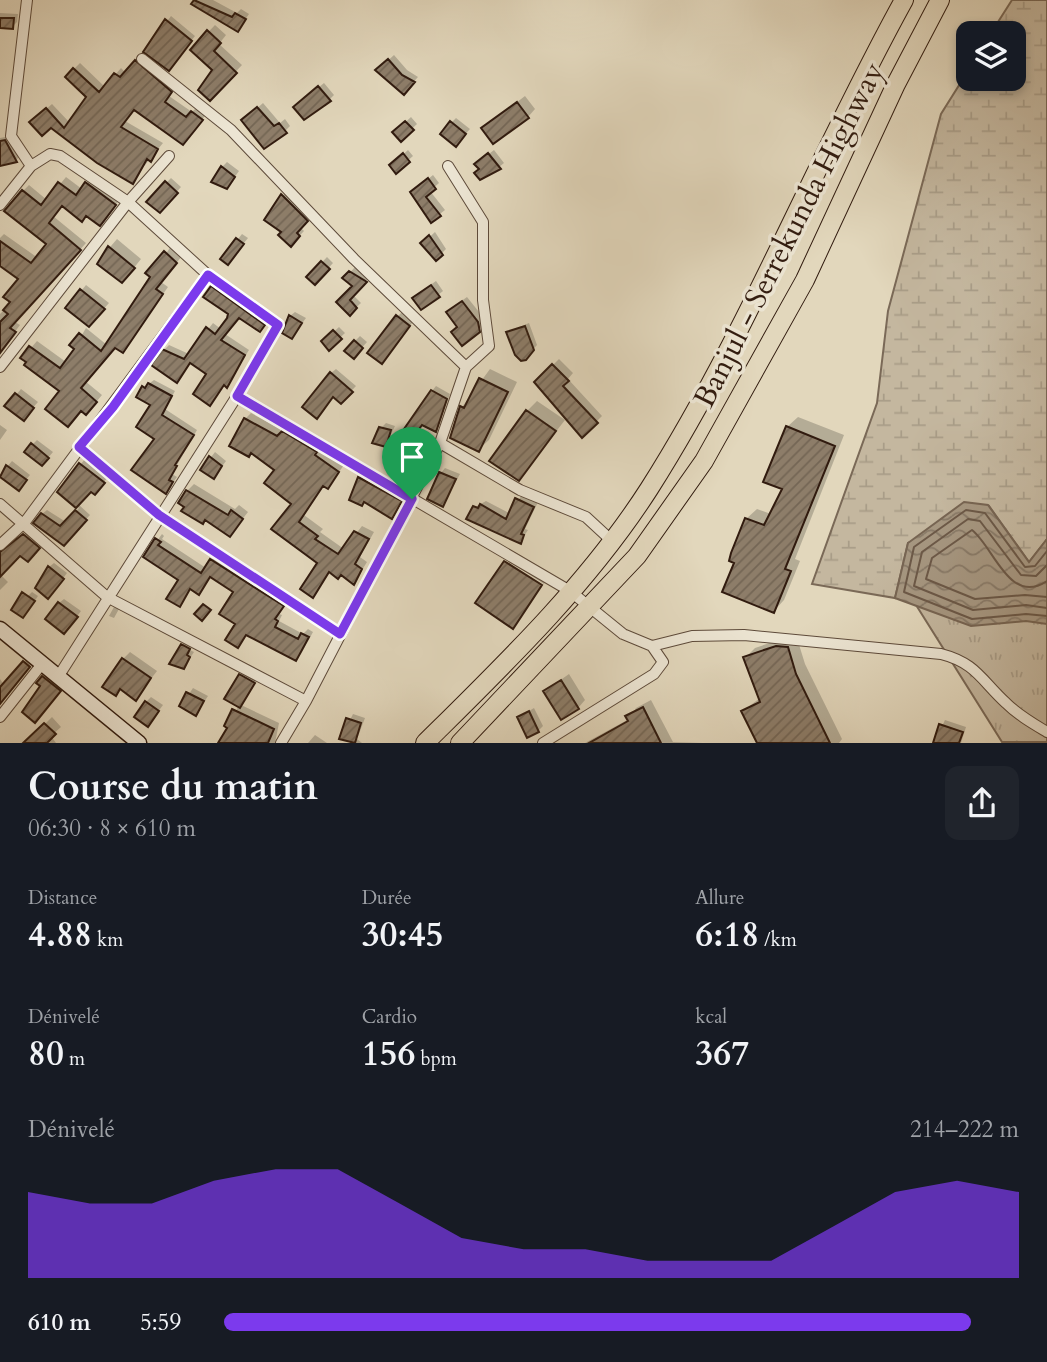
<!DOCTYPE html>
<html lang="fr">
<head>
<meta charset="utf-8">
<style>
	:root { --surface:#171b24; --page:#20242c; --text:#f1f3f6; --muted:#9ea1a6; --accent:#7c3aed }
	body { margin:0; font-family:Cardo,serif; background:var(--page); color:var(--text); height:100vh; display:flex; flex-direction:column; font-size:26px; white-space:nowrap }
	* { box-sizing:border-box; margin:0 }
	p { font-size:23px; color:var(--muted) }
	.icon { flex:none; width:38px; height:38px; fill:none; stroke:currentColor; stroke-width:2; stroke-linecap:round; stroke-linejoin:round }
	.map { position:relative; height:743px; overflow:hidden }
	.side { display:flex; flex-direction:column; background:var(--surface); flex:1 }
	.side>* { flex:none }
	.buttons { position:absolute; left:956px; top:21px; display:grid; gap:14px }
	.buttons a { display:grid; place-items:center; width:70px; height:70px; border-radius:14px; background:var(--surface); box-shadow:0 4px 10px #0003; font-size:35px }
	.pin { position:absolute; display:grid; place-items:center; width:60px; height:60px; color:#fff; margin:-72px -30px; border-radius:50% 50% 50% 0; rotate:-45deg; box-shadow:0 0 7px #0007 }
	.pin .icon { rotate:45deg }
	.round { display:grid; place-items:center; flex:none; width:74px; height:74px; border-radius:14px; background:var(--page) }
	.head { display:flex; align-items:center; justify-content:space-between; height:119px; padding:0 28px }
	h1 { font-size:38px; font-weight:800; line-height:52px }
	.stats { display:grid; grid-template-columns:repeat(3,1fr); gap:10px; height:119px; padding:7px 28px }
	.stats div { display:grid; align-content:center }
	.stats b { font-size:35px; font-weight:800 }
	.stats small { font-size:19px; font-weight:400 }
	.stats p { font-size:19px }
	.chart { height:196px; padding:14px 28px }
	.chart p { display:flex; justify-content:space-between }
	.chart svg { width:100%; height:126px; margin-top:7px; fill:var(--accent); opacity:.7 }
	ul { padding:0 28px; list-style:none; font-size:23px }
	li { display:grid; grid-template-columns:112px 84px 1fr; align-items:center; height:52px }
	li i { height:18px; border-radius:9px; background:var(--accent) }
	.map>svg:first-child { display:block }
</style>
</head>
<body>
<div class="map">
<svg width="1047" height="743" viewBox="0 0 1047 743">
	<defs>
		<pattern id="grass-tufts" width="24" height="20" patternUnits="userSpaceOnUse" patternTransform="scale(1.75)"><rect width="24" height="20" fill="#c4b79f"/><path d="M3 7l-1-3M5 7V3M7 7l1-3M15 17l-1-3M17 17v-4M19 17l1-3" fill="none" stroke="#a99d88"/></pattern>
		<pattern id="wetland-marsh" width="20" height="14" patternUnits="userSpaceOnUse" patternTransform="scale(1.75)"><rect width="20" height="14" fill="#c4b79f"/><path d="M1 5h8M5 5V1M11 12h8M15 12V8" fill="none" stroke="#a99d88"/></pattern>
		<pattern id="water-waves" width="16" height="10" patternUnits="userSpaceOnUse" patternTransform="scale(1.75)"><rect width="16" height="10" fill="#a69781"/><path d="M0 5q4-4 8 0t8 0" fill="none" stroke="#887a68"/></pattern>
		<pattern id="building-hatch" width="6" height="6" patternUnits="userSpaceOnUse" patternTransform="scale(1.75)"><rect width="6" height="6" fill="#8d7d69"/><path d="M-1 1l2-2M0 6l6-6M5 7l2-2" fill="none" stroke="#746655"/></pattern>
	</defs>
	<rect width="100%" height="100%" fill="#e2d7bc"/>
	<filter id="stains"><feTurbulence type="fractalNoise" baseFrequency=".00286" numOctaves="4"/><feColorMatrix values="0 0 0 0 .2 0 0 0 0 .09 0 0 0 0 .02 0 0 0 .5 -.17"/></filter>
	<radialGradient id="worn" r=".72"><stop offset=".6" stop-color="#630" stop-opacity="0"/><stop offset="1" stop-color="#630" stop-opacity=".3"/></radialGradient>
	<path fill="url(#grass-tufts)" stroke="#7a6957" stroke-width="2" d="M1047,264V742H1002L864,522Z"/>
	<path fill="url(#wetland-marsh)" stroke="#7a6957" stroke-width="2" d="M1012,0H1047V539L1029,562L989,506L908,543L895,598L812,584L877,403L888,311L941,114L968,71V79H1013V33H991Z"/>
	<path fill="url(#water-waves)" stroke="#776553" stroke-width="2" d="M964,502L988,505L1029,562L1047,539V624L1026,621L971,626L895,598L908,543Z"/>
	<path fill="#0003" d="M196,0H213L237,13L241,9L249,14L238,30L194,4Z
		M0,13L18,14L17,22L12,27H0Z
		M171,16L195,36L173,64L145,51Z
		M215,25L226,35L219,44L242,65L210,99L215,70L192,49Z
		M394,55L407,70L418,77L408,88L382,66Z
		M142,56L176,86L169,96L192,112L198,106L207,113L189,137L134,108L125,121L163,143L132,181L37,117L52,104L70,123L89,97L67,76L80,63L105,87L121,68L126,73Z
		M324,83L334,95L330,99L301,102Z
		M525,96L535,109L528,117L483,128Z
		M263,103L280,123L285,119L290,126L285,131L243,121Z
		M411,117L417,124L401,139L395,132Z
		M456,118L470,129L460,140L451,123Z
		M10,136L21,155L16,160L0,164V138Z
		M408,150L413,156L396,171V161Z
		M494,150L504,163L499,167L481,169V160Z
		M227,162L239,171L231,182L222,167Z
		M433,175L439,183L430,191L445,210L431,221L417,188Z
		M66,177L82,189L93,177L121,198L105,218L62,205L53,216L86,243L15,322L20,325L0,352V314L12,302L20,278L0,264V238L4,234L38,258L49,244L23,191L29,185L47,200Z
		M171,178L181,187L160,211L149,201Z
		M287,190L311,215L300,227L304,231L291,245L283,232L267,219Z
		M435,232L446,249L437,258L423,243Z
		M242,234L248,238L232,258H223Z
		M117,239L141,259L129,274L105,253Z
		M171,246L182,256L161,282L168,287L128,344L116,346L85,381L102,395L92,407L62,390L23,357L37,341L66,362L86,328L107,345Z
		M327,257L333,263L315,283L308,277Z
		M355,267L365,276H370L353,295L361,303L350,313L338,302L354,286L345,278Z
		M436,281L443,291L438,295L419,293Z
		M218,282L269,319L260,329L239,316L225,334L249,350L227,385L191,362L182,375L164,350L169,345L189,354L213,323L221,329L230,314L212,287Z
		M86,285L109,303L94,320L67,308Z
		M467,297L483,317L484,325L478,330L459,326L453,307Z
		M405,309L416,318L382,362L397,317Z
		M295,312L306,318L292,337L290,316Z
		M529,323L537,345L529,354L508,332Z
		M339,327L345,333L329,348L323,342Z
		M360,336L367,342L358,352L355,341Z
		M559,359L573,373L568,379L602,416L583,435L536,382Z
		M336,369L356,386L341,402L334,396L331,373Z
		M490,369L517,382L489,440L478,450L462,407Z
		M154,380L175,391L165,409L197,430L172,474L177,477L166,492L153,405L143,388Z
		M436,386L450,394L436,430L422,424L432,391Z
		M21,389L38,402L29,412L7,406Z
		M537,401L565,420L519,479L527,411Z
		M251,413L284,431L289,426L344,465L333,480L324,484L304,515L323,529L320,532L344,549L362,526L374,532L360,557L367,562L354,583L341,573L331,571L313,596L319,562L274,529L294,504L245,419Z
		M798,417L844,435L795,559L800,561L784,600L774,611L736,562L746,519L757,509L771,514L784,488L787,427Z
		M386,423L395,426L386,445L381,428Z
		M0,425L7,430L0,440Z
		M37,440L53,452L47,459L32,445Z
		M398,440L411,447L400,462L393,445Z
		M215,452L226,461L214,477L202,469Z
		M85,459L108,477L99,488L91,490L78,504L90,515L64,543L42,514L47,510L66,522L79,508L59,491Z
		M12,461L30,475L19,488L0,475Z
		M445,468L460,474L443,505L441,473Z
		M365,471L407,494L392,517L365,501L352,499L359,477Z
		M194,484L235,509L239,505L248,512L230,535L187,491Z
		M522,495L538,502L525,529L528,530L520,542L468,518L475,507L486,501L509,513Z
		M29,530L43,543L32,555L20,553L0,557V549L11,547Z
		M162,534L164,536L162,539L206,568L216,555L288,600L279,614L282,615L279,621L303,634L308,629L313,632L301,654L296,659L247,634L238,646L235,591L211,576L198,593L191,588L179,605L180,579L146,556Z
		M515,552L551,574L544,584L507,560Z
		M54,563L67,573L53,592L49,567Z
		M505,563L542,587L512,626Z
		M2,576L8,582L0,590V578Z
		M32,592L38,596L28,611L14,610Z
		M64,599L81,611L69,627L59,603Z
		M114,607L119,609L114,618L109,616Z
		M787,637L797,638L805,664L842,739L839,743H759L743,711L760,698L745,658L755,648Z
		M187,640L193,644L190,650L194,652L184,667L182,645Z
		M130,652L157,671L136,698L123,659Z
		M30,656L35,660L0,702V679L4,685Z
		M51,670L67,683L43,713V677Z
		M245,671L258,678L241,705L279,723L275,743H220L239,705L240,675Z
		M569,674L585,700L578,708L545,691Z
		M193,688L208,696L196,714L181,706Z
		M151,697L163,705L148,725L146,702Z
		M651,700L673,742L703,743H585L629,719L636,708Z
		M534,708L543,726L538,731L519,717Z
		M353,714L365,718L357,739L362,743H351L341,738Z
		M52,717L61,727L51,736L56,743H26Z
		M945,720L966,727L961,743H934Z
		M315,735L327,743H308Z"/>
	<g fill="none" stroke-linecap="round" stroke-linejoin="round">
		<path stroke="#6c5948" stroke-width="2" d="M1047,551L1035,566L1025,567L985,513L966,510L914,547L904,592L972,619L1026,614L1047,616
			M1047,565L1036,576L1021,575L980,521L968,519L922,552L914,586L973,610L1026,605L1047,608
			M1047,581C1009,606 994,547 972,530L932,558L926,579L975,599L1025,595L1047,597"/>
	</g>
	<path fill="url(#building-hatch)" stroke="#311b0f" stroke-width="2" d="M194,0L232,17L235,13L246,19L238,32L191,4Z
		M0,18H14L13,29L0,28Z
		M165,19L192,41L169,71L143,52Z
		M207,30L221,43L214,51L237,73L210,101L198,90L212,70L190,50Z
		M388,59L402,75L415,82L404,95L375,70Z
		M135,60L172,92L165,102L186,117L191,111L203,120L183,145L134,110L121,127L158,149L151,162L147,159L133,184L97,163L51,128L42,136L29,122L46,108L64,128L86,97L65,77L73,68L99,92L114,73L120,77Z
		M318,86L331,101L304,120L293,107Z
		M517,102L529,118L493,144L481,128Z
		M257,107L274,126L279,123L287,133L264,149L241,120Z
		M405,121L414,130L401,142L392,132Z
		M450,121L466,134L456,147L440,134Z
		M5,140L17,162L0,166V141Z
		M403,153L410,162L396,174L389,165Z
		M488,153L501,169L480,180L474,173L479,169L474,164Z
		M221,166L235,177L227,189L211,182Z
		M428,178L436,189L426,197L441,216L431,223L410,192Z
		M165,181L178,193L160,213L146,202Z
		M58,182L76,195L85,182L116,205L100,226L86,216L82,222L62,206L49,223L81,250L10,328L16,332L0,353V322L8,314L3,310L10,302L3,297L18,279L0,266V241L31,263L46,244L4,211L22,190L41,205Z
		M281,194L308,221L297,233L300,236L291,247L278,235L281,232L264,220Z
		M429,235L443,255L436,261L420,243Z
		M236,238L244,244L228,265L220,259Z
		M108,246L135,268L122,283L97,264Z
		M164,251L177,263L156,289L163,294L123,353L115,348L81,388L97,402L86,415L81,411L68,427L45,409L59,391L24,365L26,362L20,358L29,346L60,368L74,349L69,345L79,333L101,351L150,277L145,273Z
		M321,261L330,269L315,285L306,277Z
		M349,271L367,282L350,300L357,308L350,316L336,302L352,286L342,278Z
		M431,285L440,297L421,310L412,298Z
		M211,286L265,325L260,332L239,318L221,340L245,355L227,388L224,385L210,406L193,394L206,374L190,363L177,383L151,365L162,349L184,359L206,327L215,334L227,318L228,314L203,297Z
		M80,289L105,309L89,327L65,308Z
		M462,301L478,322L480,332L462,346L451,332L457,327L446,312Z
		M289,315L302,323L292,339L282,333Z
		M396,315L410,326L382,364L367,353Z
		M525,326L534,350L526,360L521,361L515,355L506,332Z
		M333,330L342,339L329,351L321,341Z
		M354,340L363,348L354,359L344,351Z
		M552,364L569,381L563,386L598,423L582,438L534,382Z
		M330,372L353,392L341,404L333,397L317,419L302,407Z
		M479,378L508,392L479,452L450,438L460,406L464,408Z
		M148,383L172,396L162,415L194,435L175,465L177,466L169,480L173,482L166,494L131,470L154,439L136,427L150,405L136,397L142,386L145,388Z
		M431,390L447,399L436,432L422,425L414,436L404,429Z
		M15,393L34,408L24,421L4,406Z
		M526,410L556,431L519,481L489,461Z
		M244,418L277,436L282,431L317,452L315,455L339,472L328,489L323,486L299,522L318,536L315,539L338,554L354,531L369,539L355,564L362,569L354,585L341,575L338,579L329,572L313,598L300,589L317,563L271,529L291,504L264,483L274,470L251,453L249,457L229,446Z
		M786,426L835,446L785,569L791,571L774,613L722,592L734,563L729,561L731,553L745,518L764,525L782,489L763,482Z
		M379,427L391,430L386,447L372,443Z
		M31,443L49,458L42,466L24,452Z
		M392,444L407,452L400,465L385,456Z
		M209,456L222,466L214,479L200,470Z
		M79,463L105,483L95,495L91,492L76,508L57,492Z
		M6,465L27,480L19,491L0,477Z
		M439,472L456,479L443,507L427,499Z
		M358,477L402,501L392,519L364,502L362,506L349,500Z
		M186,490L228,515L231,510L243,519L230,537L205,520L203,524L181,511L184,507L178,503Z
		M515,498L534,507L521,534L524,535L521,544L466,519L473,506L478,508L480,504L506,519Z
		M75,510L87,520L64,546L33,523L41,513L60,526Z
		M23,534L40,548L28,562L20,556L0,577V552Z
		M155,538L161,542L158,545L201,573L210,559L284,606L275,619L278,621L275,627L298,639L301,633L309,637L296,661L246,635L238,648L225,640L235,624L219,614L233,592L210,577L199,595L190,589L180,607L166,599L178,580L143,557Z
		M504,561L542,585L513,629L475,603Z
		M48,566L64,579L48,599L35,588Z
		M22,592L35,601L23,618L11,610Z
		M58,602L78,617L64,634L45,619Z
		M203,604L211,610L202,621L194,614Z
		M181,644L190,649L187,655L190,657L184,669L169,664Z
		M776,646L788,647L796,674L830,743H757L741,711L760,702L743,657Z
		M122,658L151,678L136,701L120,689L116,696L102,687Z
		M23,661L30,667L0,704V687Z
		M239,674L255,683L240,708L224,699Z
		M42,676L61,691L35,723L22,712L40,686L36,683Z
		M561,680L579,709L561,720L543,691Z
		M186,692L204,701L196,716L179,706Z
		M145,701L159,711L148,727L134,717Z
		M643,707L661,743H589L628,721L625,716Z
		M232,709L274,729L268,743H218L227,728L224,726Z
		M529,711L539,732L527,738L517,717Z
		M346,718L361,723L355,743L339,739Z
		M44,723L56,734L47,743H23Z
		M939,724L963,732L959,743H933Z"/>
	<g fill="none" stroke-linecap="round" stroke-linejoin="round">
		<defs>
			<path id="street" d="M27,0L11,136L31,166
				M142,59L231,130L354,259L466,367L440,443L306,701L281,743
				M448,166L483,222V300L489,346L466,367
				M0,205L31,166L50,154L60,156L128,202L208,275L278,325L237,396L58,677
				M0,367L128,202L169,156
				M237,396L570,591L623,634L652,646L692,636L744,635L941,654C976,663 981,680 1006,703C1018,715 1032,723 1047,732
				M440,443L520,490L586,517L612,541
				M79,447L159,515L340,634
				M0,504L107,597L306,701
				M0,545L25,522L208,275
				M0,717L42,664
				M543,743L654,674L663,662L652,646"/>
			<path id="secondary" d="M0,629L139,743"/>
			<path id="highway" d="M425,743C505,664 588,584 649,489C748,333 815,161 904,0
				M460,743L637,556L704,461L805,280L896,84L940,0"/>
		</defs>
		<use href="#street" stroke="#5d4a3a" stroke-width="12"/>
		<use href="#secondary" stroke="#311b0f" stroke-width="17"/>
		<use href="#highway" stroke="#311b0f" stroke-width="20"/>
		<use href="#street" stroke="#ece5d3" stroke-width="10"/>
		<use href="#secondary" stroke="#ece5d3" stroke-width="14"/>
		<use href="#highway" stroke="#e2d7bc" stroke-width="18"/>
	</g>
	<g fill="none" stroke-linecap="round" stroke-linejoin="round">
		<defs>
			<path id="route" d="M208,275L278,325L237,396L412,499L340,634L159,515L79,447L113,407Z"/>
		</defs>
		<use href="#route" stroke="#fff" stroke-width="14"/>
		<use href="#route" stroke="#7c3aed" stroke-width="9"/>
	</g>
	<g text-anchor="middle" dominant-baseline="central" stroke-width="7" stroke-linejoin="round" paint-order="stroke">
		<g font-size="30" fill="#311b0f" stroke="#ece5d3">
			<text transform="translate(789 235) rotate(-63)">Banjul - Serrekunda Highway</text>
		</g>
	</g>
	<rect width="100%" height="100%" filter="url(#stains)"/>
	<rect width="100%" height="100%" fill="url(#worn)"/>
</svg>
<div class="buttons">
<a><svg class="icon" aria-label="layers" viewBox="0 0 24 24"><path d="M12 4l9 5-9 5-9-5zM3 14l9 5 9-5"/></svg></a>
</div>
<div class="pin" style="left:412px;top:499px;background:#1e9e55"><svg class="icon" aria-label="arrive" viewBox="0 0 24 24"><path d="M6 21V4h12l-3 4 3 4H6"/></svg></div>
</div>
<section class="side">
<div class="head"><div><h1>Course du matin</h1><p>06:30 · 8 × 610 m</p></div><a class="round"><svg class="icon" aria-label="share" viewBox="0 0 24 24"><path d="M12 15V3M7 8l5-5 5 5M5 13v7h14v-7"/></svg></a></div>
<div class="stats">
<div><p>Distance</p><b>4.88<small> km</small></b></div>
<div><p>Durée</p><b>30:45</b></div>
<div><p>Allure</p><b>6:18<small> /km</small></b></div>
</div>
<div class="stats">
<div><p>Dénivelé</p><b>80<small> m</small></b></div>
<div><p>Cardio</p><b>156<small> bpm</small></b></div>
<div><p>kcal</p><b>367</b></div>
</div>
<div class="chart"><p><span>Dénivelé</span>214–222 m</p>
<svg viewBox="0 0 160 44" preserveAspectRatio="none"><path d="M0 44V14L10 18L20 18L30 10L40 6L50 6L60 18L70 30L80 34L90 34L100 38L110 38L120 38L130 26L140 14L150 10L160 14V44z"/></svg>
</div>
<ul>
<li><b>610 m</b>5:59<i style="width:94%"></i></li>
</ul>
</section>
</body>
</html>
